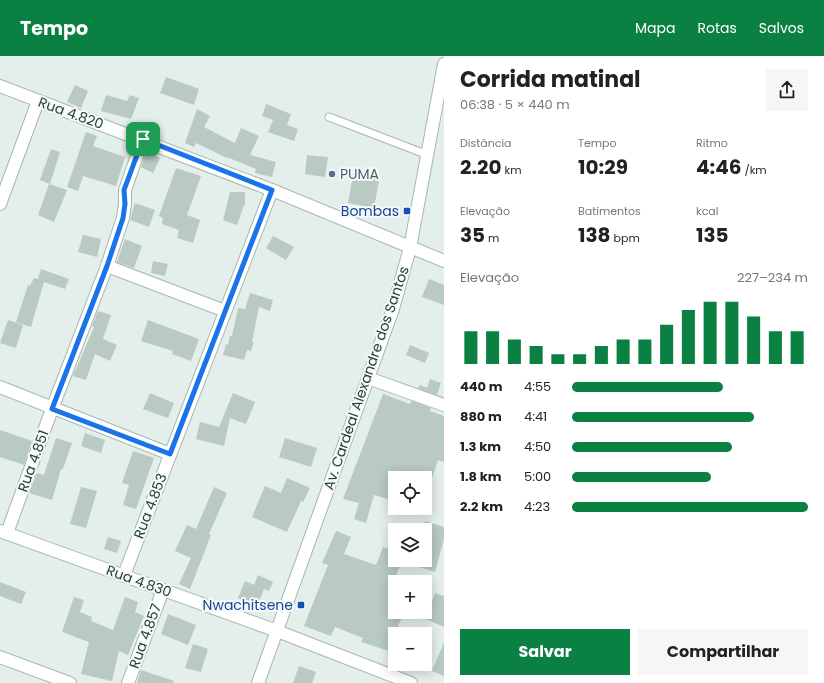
<!DOCTYPE html>
<html lang="pt">
<head>
<meta charset="utf-8">
<style>
	:root { --surface:#fff; --page:#f6f6f6; --text:#222; --muted:#767676; --accent:#0b8043 }
	body { margin:0; font-family:Poppins,sans-serif; background:var(--page); color:var(--text); height:100vh; display:flex; flex-direction:column; font-size:15px; white-space:nowrap }
	* { box-sizing:border-box; margin:0 }
	p { font-size:13px; color:var(--muted) }
	.icon { flex:none; width:22px; height:22px; fill:none; stroke:currentColor; stroke-width:2; stroke-linecap:round; stroke-linejoin:round }
	.map { position:relative; flex:1; overflow:hidden }
	.side { display:flex; flex-direction:column; background:var(--surface); width:380px }
	.side>* { flex:none }
	.buttons { position:absolute; left:388px; top:415px; display:grid; gap:8px }
	.buttons a { display:grid; place-items:center; width:44px; height:44px; border-radius:0px; background:var(--surface); box-shadow:0 2px 10px #0003; font-size:20px }
	.pin { position:absolute; display:grid; place-items:center; width:34px; height:34px; color:#fff; margin:-17px; border-radius:8px; box-shadow:0 2px 6px #0006 }
	.round { display:grid; place-items:center; flex:none; width:42px; height:42px; border-radius:0px; background:var(--page) }
	.headline { display:flex; align-items:center; justify-content:space-between; height:68px; padding:0 16px }
	h1 { font-size:22px; font-weight:700; line-height:30px }
	.stats { display:grid; grid-template-columns:repeat(3,1fr); gap:6px; height:68px; padding:4px 16px }
	.stats div { display:grid; align-content:center }
	.stats b { font-size:20px; font-weight:700 }
	.stats small { font-size:11px; font-weight:400 }
	.stats p { font-size:11px }
	.chart { height:112px; padding:8px 16px }
	.chart p { display:flex; justify-content:space-between }
	.chart svg { width:100%; height:72px; margin-top:4px; stroke:var(--accent); stroke-width:6 }
	.primary-button { display:flex; gap:8px; margin-top:auto; padding:8px 16px }
	.primary-button a { flex:1; height:46px; border-radius:0px; background:var(--accent); color:#fff; font-size:16px; font-weight:700; line-height:46px; text-align:center }
	.primary-button a+a { background:var(--page); color:var(--text) }
	ul { padding:0 16px; list-style:none; font-size:13px }
	li { display:grid; grid-template-columns:64px 48px 1fr; align-items:center; height:30px }
	li i { height:10px; border-radius:5px; background:var(--accent) }
	header { display:flex; align-items:center; gap:24px; box-sizing:border-box; height:56px; padding:0 20px; background:var(--accent); color:#fff }
	header strong { font-size:19px }
	nav { display:flex; gap:22px; margin-inline-start:auto; font-size:14px }
	main { display:flex; flex:1; min-height:0 }
	.map>svg:first-child { display:block }
</style>
</head>
<body>
<header>
<strong>Tempo</strong>
<nav><a>Mapa</a><a>Rotas</a><a>Salvos</a></nav>
</header>
<main>
<div class="map">
<svg width="444" height="627" viewBox="0 0 444 627">
	<rect width="100%" height="100%" fill="#e4eeea"/>
	<path fill="#b9c9c4" d="M166,21L199,33L194,49L160,37Z
		M75,29L88,35L81,52L67,46Z
		M106,39L127,45L130,39L139,42L131,63L101,55Z
		M266,48L291,58L287,69L298,73L294,85L268,76L273,64L262,60Z
		M197,53L210,60L204,71L235,87L241,72L259,80L250,99L276,106L272,121L255,117L256,113L227,101V102L196,87L194,91L185,87Z
		M86,76L97,80L93,90L125,101L116,130L83,120L78,135L67,131Z
		M51,93L60,96L50,128L40,124Z
		M147,95L160,102L153,117L141,111Z
		M307,99L328,101L325,121L305,118Z
		M176,112L201,120L187,159L200,164L193,187L177,182L179,174L162,168L163,162L159,160Z
		M354,114L380,119L374,152L348,147Z
		M49,128L67,134L54,166L38,159Z
		M230,136H245V149H244L237,169L223,164Z
		M135,147L155,154L149,171L130,164Z
		M83,179L101,183L97,201L78,196Z
		M273,180L294,191L286,204L266,192Z
		M125,183L142,190L134,212L117,206Z
		M153,205L168,208L165,220L151,217Z
		M41,213L69,223L65,233L44,226L31,271L16,266L28,229L30,230L34,222L38,223Z
		M429,223L444,229V249L422,241Z
		M250,237L273,244L270,255L259,251L252,286H254L251,295L247,294L244,304L223,299L226,288L228,289L230,280H232L238,252L245,253Z
		M98,255L111,259L103,283L117,289L110,305L95,298L86,324L73,320L94,271L92,270Z
		M8,264L23,269L16,292L0,287Z
		M148,264L199,283L191,305L172,298L173,295L141,285Z
		M410,289L429,297L425,307L406,299Z
		M430,323L441,327L437,339L418,332L420,329L427,332Z
		M150,337L174,347L168,362L143,353Z
		M233,337L255,346L246,368L230,362L224,390L196,383L200,366L219,371Z
		M383,338L410,348L412,345L431,352L430,355L444,360V406L438,404L432,422H395V445L374,439L366,467L354,463L359,447L343,443Z
		M0,374L32,385L24,409L0,401Z
		M85,377L105,384L101,397L81,390Z
		M56,382L72,387L63,413H61L52,444L29,437L37,417L44,419Z
		M285,382L317,392L311,411L279,401Z
		M133,395L154,402L136,453L123,449L129,429L122,427Z
		M287,422L310,432L303,446L301,445L287,476L252,461L265,430L281,437Z
		M81,431L97,435L86,472L70,468Z
		M214,431L227,437L209,478L211,479L190,533L179,528L191,502L175,495L187,469L196,473Z
		M425,465L444,471V483L435,516L404,506V504H425Z
		M336,475L351,481L344,498L376,509L383,491L395,495V504H402L395,522V556H407L400,565L395,578V597L361,586L363,582L335,571L331,580L304,570L328,509L322,507Z
		M108,481L121,485L117,497L104,493Z
		M258,519L273,526L269,535L264,533L257,550L238,542L245,525L254,529Z
		M0,526L26,536L21,548L0,540Z
		M435,537L444,540V571L425,563Z
		M74,541L84,544L80,556L92,561L91,565L113,574L125,541L138,546L135,556L144,560L128,599L119,595L112,625L81,618L89,586L62,576Z
		M168,558L196,569L188,589L161,578Z
		M444,586V620L432,615Z
		M193,588L208,593L201,616L185,612Z
		M299,610L316,616L312,627H293Z
		M141,614L174,625L173,627H137Z"/>
	<g fill="none" stroke-linecap="round" stroke-linejoin="round">
		<defs>
			<path id="service" d="M329,61L428,99"/>
			<path id="minor" d="M0,30L272,134L444,205
				M0,148L38,45
				M107,210L225,255
				M368,322L444,349
				M0,331L170,398
				M0,475L277,575L411,627
				M7,477L52,353L107,210L123,162L125,148V134L143,83
				M124,519L272,134
				M0,601L70,627
				M128,627L163,534"/>
			<path id="tertiary" d="M258,627L393,253L410,192L444,8"/>
		</defs>
		<use href="#service" stroke="#a6b7b2" stroke-width="9"/>
		<use href="#minor" stroke="#a6b7b2" stroke-width="14"/>
		<use href="#tertiary" stroke="#a6b7b2" stroke-width="14"/>
		<use href="#service" stroke="#fff" stroke-width="7"/>
		<use href="#minor" stroke="#fff" stroke-width="12"/>
		<use href="#tertiary" stroke="#fff" stroke-width="12"/>
	</g>
	<g fill="none" stroke-linecap="round" stroke-linejoin="round">
		<defs>
			<path id="route" d="M143,83L272,134L170,398L52,353L107,210L123,162L125,148L124,134Z"/>
		</defs>
		<use href="#route" stroke="#fff" stroke-width="8"/>
		<use href="#route" stroke="#1a73e8" stroke-width="5"/>
	</g>
	<circle fill="#5c6f8a" stroke="#f5faf8" stroke-width="1.5" cx="332" cy="118" r="4"/>
	<g fill="#1a4fb4" stroke="#f5faf8" stroke-width="1.5">
		<rect x="403" y="151" width="8" height="8" rx="2"/>
		<rect x="297" y="545" width="8" height="8" rx="2"/>
	</g>
	<g text-anchor="middle" dominant-baseline="central" stroke-width="4" stroke-linejoin="round" paint-order="stroke">
		<g font-size="14" fill="#22413b" stroke="#f5faf8">
			<text transform="translate(71 57) rotate(20)">Rua 4.820</text>
			<text transform="translate(366 322) rotate(-71)">Av. Cardeal Alexandre dos Santos</text>
			<text transform="translate(33 405) rotate(-70)">Rua 4.851</text>
			<text transform="translate(150 450) rotate(-69)">Rua 4.853</text>
			<text transform="translate(139 525) rotate(20)">Rua 4.830</text>
			<text transform="translate(145 580) rotate(-70)">Rua 4.857</text>
		</g>
		<g font-size="14" fill="#4e5e75" stroke="#f5faf8" text-anchor="start">
			<text x="340" y="118">PUMA</text>
		</g>
		<g font-size="14" fill="#164399" stroke="#f5faf8" text-anchor="end">
			<text x="399" y="155">Bombas</text>
			<text x="293" y="549">Nwachitsene</text>
		</g>
	</g>
</svg>
<div class="buttons">
<a><svg class="icon" aria-label="locate" viewBox="0 0 24 24"><circle cx="12" cy="12" r="6"/><path d="M12 2v4M12 18v4M2 12h4M18 12h4"/></svg></a>
<a><svg class="icon" aria-label="layers" viewBox="0 0 24 24"><path d="M12 4l9 5-9 5-9-5zM3 14l9 5 9-5"/></svg></a>
<a>+</a>
<a>−</a>
</div>
<div class="pin" style="left:143px;top:83px;background:#1e9e55"><svg class="icon" aria-label="arrive" viewBox="0 0 24 24"><path d="M6 21V4h12l-3 4 3 4H6"/></svg></div>
</div>
<section class="side">
<div class="headline"><div><h1>Corrida matinal</h1><p>06:38 · 5 × 440 m</p></div><a class="round"><svg class="icon" aria-label="share" viewBox="0 0 24 24"><path d="M12 15V3M7 8l5-5 5 5M5 13v7h14v-7"/></svg></a></div>
<div class="stats">
<div><p>Distância</p><b>2.20<small> km</small></b></div>
<div><p>Tempo</p><b>10:29</b></div>
<div><p>Ritmo</p><b>4:46<small> /km</small></b></div>
</div>
<div class="stats">
<div><p>Elevação</p><b>35<small> m</small></b></div>
<div><p>Batimentos</p><b>138<small> bpm</small></b></div>
<div><p>kcal</p><b>135</b></div>
</div>
<div class="chart"><p><span>Elevação</span>227–234 m</p>
<svg viewBox="0 0 160 44" preserveAspectRatio="none"><path d="M5 44V24M15 44V24M25 44V29M35 44V33M45 44V38M55 44V38M65 44V33M75 44V29M85 44V29M95 44V20M105 44V11M115 44V6M125 44V6M135 44V15M145 44V24M155 44V24"/></svg>
</div>
<ul>
<li><b>440 m</b>4:55<i style="width:64%"></i></li>
<li><b>880 m</b>4:41<i style="width:77%"></i></li>
<li><b>1.3 km</b>4:50<i style="width:68%"></i></li>
<li><b>1.8 km</b>5:00<i style="width:59%"></i></li>
<li><b>2.2 km</b>4:23<i style="width:100%"></i></li>
</ul>
<div class="primary-button"><a>Salvar</a><a>Compartilhar</a></div>
</section>
</main>
</body>
</html>
